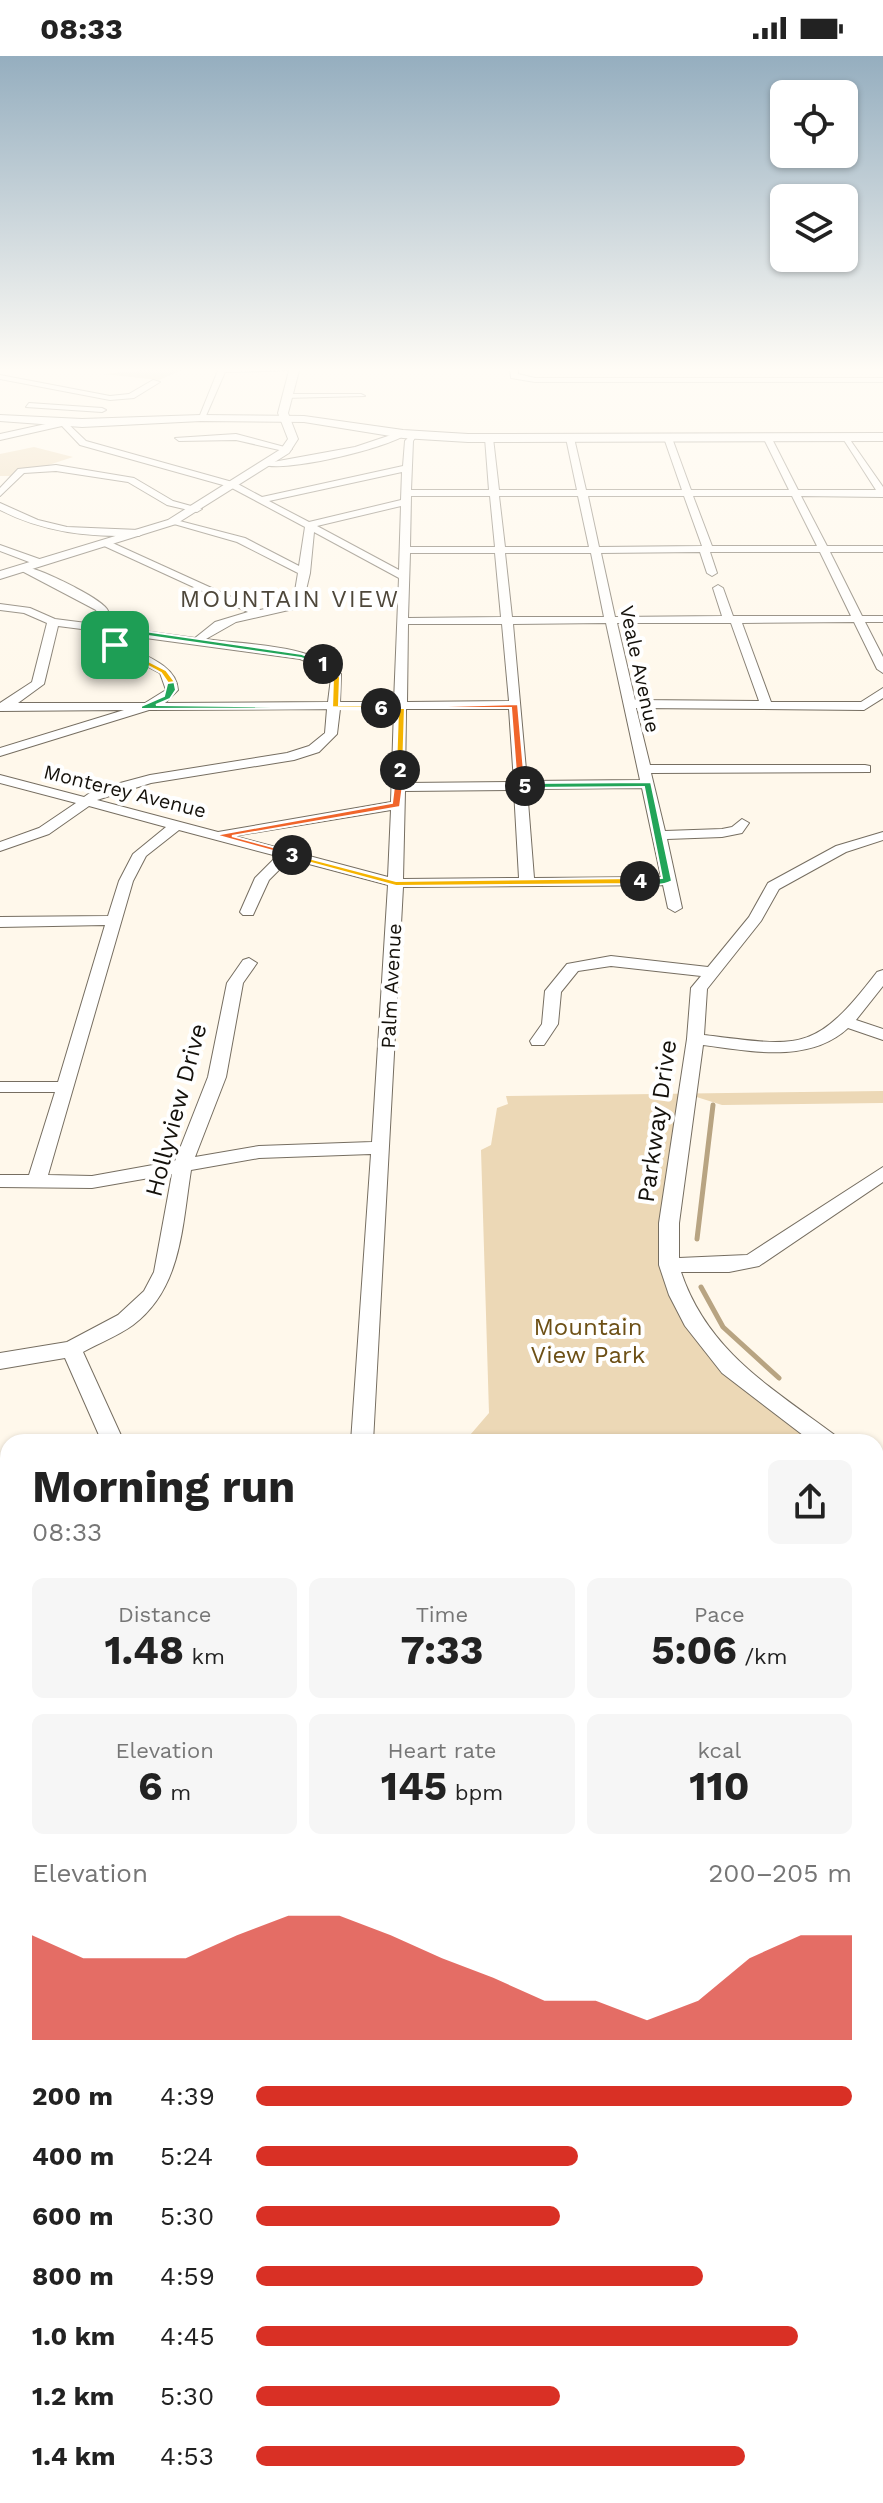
<!DOCTYPE html>
<html lang="en">
<head>
<meta charset="utf-8">
<style>
	:root { --surface:#fff; --page:#f6f6f6; --text:#222; --muted:#767676; --accent:#d93025 }
	body { margin:0; font-family:"Work Sans",sans-serif; background:var(--page); color:var(--text); height:100vh; display:flex; flex-direction:column; font-size:30px; white-space:nowrap }
	* { box-sizing:border-box; margin:0 }
	p { font-size:26px; color:var(--muted) }
	.icon { flex:none; width:44px; height:44px; fill:none; stroke:currentColor; stroke-width:2; stroke-linecap:round; stroke-linejoin:round }
	.map { position:relative; flex:1; overflow:hidden }
	.panel { position:absolute; left:0px; top:1378px; width:884px; height:1070px; display:flex; flex-direction:column; background:var(--surface); border-radius:24px 24px 0 0; box-shadow:0 2px 6px #0004 }
	.panel>* { flex:none }
	.buttons { position:absolute; left:770px; top:24px; display:grid; gap:16px }
	.buttons a { display:grid; place-items:center; width:88px; height:88px; border-radius:12px; background:var(--surface); box-shadow:0 2px 6px #0004; font-size:40px }
	.pin { position:absolute; display:grid; place-items:center; width:68px; height:68px; color:#fff; margin:-34px; border-radius:16px; box-shadow:0 4px 12px #0006 }
	.km { position:absolute; width:40px; height:40px; margin:-20px; border-radius:50%; background:#222; color:#fff; font-size:22px; line-height:40px; text-align:center }
	.round { display:grid; place-items:center; flex:none; width:84px; height:84px; border-radius:12px; background:var(--page) }
	.headline { display:flex; align-items:center; justify-content:space-between; height:136px; padding:0 32px }
	h1 { font-size:44px; font-weight:700; line-height:60px }
	.figures { display:grid; grid-template-columns:repeat(3,1fr); gap:12px; height:136px; padding:8px 32px }
	.figures div { display:grid; align-content:center; border-radius:12px; background:var(--page); text-align:center }
	.figures b { font-size:40px; font-weight:700 }
	.figures small { font-size:22px; font-weight:400 }
	.figures p { font-size:22px }
	.chart { height:224px; padding:16px 32px }
	.chart p { display:flex; justify-content:space-between }
	.chart svg { width:100%; height:144px; margin-top:8px; fill:var(--accent); opacity:.7 }
	ul { padding:0 32px; list-style:none; font-size:26px }
	li { display:grid; grid-template-columns:128px 96px 1fr; align-items:center; height:60px }
	li i { height:20px; border-radius:10px; background:var(--accent) }
	.status { display:flex; justify-content:space-between; align-items:center; height:56px; padding:0 40px; background:var(--surface); direction:ltr }
	.status svg { height:22px; fill:currentColor }
	.map>svg:first-child { display:block }
</style>
</head>
<body>
<div class="status"><b>08:33</b><svg viewBox="0 0 49 12"><path d="M0 12V9h3v3zM5 12V6h3v6zM10 12V3h3v9zM15 12V0h3v12zM26 1h20v11H26zM47 4h2v5h-2z"/></svg></div>
<div class="map">
<svg width="883" height="2447" viewBox="0 0 883 2447">
	<rect width="100%" height="100%" fill="#fff8eb"/>
	<path fill="#ecd8b6" d="M34,391L73,401L15,420H0V398Z
		M883,1035V1047L722,1049L687,1038L668,1193L692,1265L828,1386H464L489,1357L481,1094L491,1089L497,1052L508,1048L506,1040Z
		M0,1496L8,1497V1789L0,1794Z
		M883,1759V1997L876,2003V1764Z
		M876,2011L879,2016L883,2013V2447H794L790,2440H876Z
		M140,2440H753V2447H133Z"/>
	<path fill="#dac6a3" d="M154,311H268L201,314L180,311L182,314L159,324L103,318L161,313Z"/>
	<g fill="none" stroke-linecap="round" stroke-linejoin="round">
		<path stroke="#b8a482" stroke-width="5" d="M697,1183L713,1049
			M701,1231L723,1271L779,1322"/>
		<path stroke="#b8a482" stroke-width="6" d="M876,1678L883,1674"/>
		<path stroke="#b8a482" stroke-width="8" d="M226,2447L235,2440"/>
		<defs>
			<path id="minor" d="M510,311H518V318L535,322H883V326H535L511,322Z
				M219,312H294L298,314L225,316L205,362L198,364Z
				M0,319L110,340L129,338L153,324L160,326L134,342L110,344L0,323Z
				M287,338H361L365,340L284,342Z
				M29,347L102,352L106,354L102,356L26,351Z
				M64,364L86,385L236,427L262,441L403,410L405,385L413,376L417,379L413,385L411,434H489L485,382L489,379L493,382L499,434H577L566,382L570,379L574,382L586,434H682L664,382L668,379L672,382L691,434H789L763,381L767,378L771,381L798,434H876L842,381L846,378L883,431V441L801,440L827,490H883V496H830L862,560H883V566H865L883,601V617L877,613L854,566L742,567L771,646H861L883,632V642L864,654L636,652L650,709H865L870,710V716L651,717L665,775L722,773L732,771L742,763L749,767L742,777L722,781L667,783L682,852L675,856L668,852L663,829L403,831L373,1386H351L371,1098L259,1102L191,1114C182,1170 182,1232 133,1269C118,1280 99,1287 83,1296L124,1386H102L65,1302L0,1313V1297L67,1286L118,1259L144,1235L154,1216L172,1118L92,1132L0,1131V1119H29L55,1036H0V1026H58L105,869L0,871V861L108,860L119,825L133,798L166,771L89,750L49,778L0,795V786L39,772L76,747L0,727V719L84,741L94,734L150,719L287,697L309,690L325,677L327,653L149,654L0,700V692L124,654L0,655V647L32,626L47,567L24,557L0,554V548L30,552L55,563L102,569L96,554L20,514V510C34,509 99,541 107,553C110,558 112,565 114,571L195,582L215,566L248,556L102,489V485L106,484L260,554L293,547L298,517L237,486L167,466L172,463L245,482L299,510L305,471L230,431L80,389L62,370L0,384V378ZM402,416L401,444L309,466L269,445ZM411,440H490L495,491H410ZM499,440H578L589,491H505ZM588,440H684L702,490L599,491ZM693,440H792L817,490H712ZM401,450L399,514L317,470ZM314,476L399,522L394,646H340L341,618C314,588 245,589 206,583L236,566L302,551L310,517ZM700,496L707,517L712,520L717,517L710,496H820L851,560H733L723,532L718,529L713,532L722,560L615,561L601,497ZM410,497H495L501,561L408,562ZM505,497H591L604,561H512ZM606,567L640,724L527,725L513,568ZM617,567H731L759,645L635,644ZM408,568H502L509,645L407,646ZM58,570L105,576L111,591L160,617L166,634L145,647H18L44,628ZM116,578L300,603L324,613L331,622L328,646L165,647L178,634C177,608 140,598 120,587ZM340,653H394L391,746L218,776L97,744L151,727L294,704L319,696L337,678ZM406,653H509L514,726L405,727ZM642,732L661,821L534,822L527,733ZM514,734L519,822L403,823L405,735ZM391,754L388,821L234,780ZM179,774L277,800L255,822L240,856L243,859H253L269,824L290,803L388,829L372,1086L259,1090L195,1101L226,1021L243,927L257,907L249,902L243,904L227,927L208,1021L175,1105L92,1120L48,1119L133,825L146,800Z
				M400,376L407,378C388,392 281,418 262,408L355,391Z
				M236,378L292,393L288,396L236,384L179,385L175,382Z
				M56,409L134,422L173,445L202,453L197,456L167,449L128,426L56,415L24,417L0,440V432L18,413Z
				M0,447L38,464L67,471L139,474L144,477L139,480C89,481 45,477 0,454Z
				M0,489L45,505L46,507L37,509L0,495Z
				M883,776V784L846,796L779,833L761,865L707,933L704,979C801,991 815,997 877,916L883,914V930L856,964L883,973V984L848,972C809,1008 750,995 703,989L679,1167V1202L747,1199L883,1111V1126L759,1210L729,1216H681C708,1296 772,1332 836,1380L839,1386H812L722,1317L685,1270L669,1239L659,1209V1167L687,983L691,932L701,920L611,910L578,915L561,936L558,968L544,989H532L530,985L542,968L545,935L567,908L611,900L708,911L749,861L768,827L836,790Z
				M876,1409L883,1411V1431L876,1429Z
				M8,1942V1975L0,1978V1945Z"/>
			<path id="tertiary" d="M290,311H300L288,357L298,383L289,397L176,468L0,523V515L168,464L281,393L288,383L278,357Z
				M883,1709V1743L876,1746V1712Z
				M53,2440H101L98,2447H50Z"/>
			<path id="secondary" d="M0,359L82,363L201,359L304,360L403,374L468,378L883,377V385L468,386L403,382L304,366L201,365L82,371L0,365Z"/>
		</defs>
		<use href="#minor" stroke="#766e61" stroke-width="2"/>
		<use href="#tertiary" stroke="#766e61" stroke-width="2"/>
		<use href="#secondary" stroke="#766e61" stroke-width="2"/>
		<use href="#minor" fill="#fff" fill-rule="evenodd"/>
		<use href="#tertiary" fill="#fff" fill-rule="evenodd"/>
		<use href="#secondary" fill="#fff" fill-rule="evenodd"/>
		<path stroke="#858077" stroke-width="8" stroke-dasharray="16 16" stroke-linecap="butt" d="M876,2019L883,2013
			M405,2447L413,2440"/>
	</g>
	<linearGradient id="sky" x2="0" y2="1"><stop stop-color="#95aebf"/><stop offset="0.48" stop-color="#fffcf6"/><stop offset="1" stop-color="#fffcf6" stop-opacity="0"/></linearGradient>
	<rect width="883" height="653" fill="url(#sky)"/>
	<path fill="#22a559" stroke="#fff" stroke-width="2" d="M110,570L302,598L327,608L323,610L301,602L113,575L119,589L115,591L105,579Z"/>
	<path fill="#f5b400" stroke="#fff" stroke-width="2" d="M320,606H326L340,621L339,649L405,650L403,715L396,714L398,654L332,653L333,621Z"/>
	<path fill="#f0652b" stroke="#fff" stroke-width="2" d="M400,711L405,714L400,751L232,780L295,797V801L215,779L392,747L396,714Z"/>
	<path fill="#f5b400" stroke="#fff" stroke-width="2" d="M289,797L396,825L640,822L645,825L640,828L396,830L289,801Z"/>
	<path fill="#22a559" stroke="#fff" stroke-width="2" d="M651,726L672,825C664,830 644,830 636,825L662,822L644,731L525,732L520,730L525,727Z"/>
	<path fill="#f0652b" stroke="#fff" stroke-width="2" d="M518,648L525,727L529,730L525,732L517,730L511,652H377Z"/>
	<path fill="#22a559" stroke="#fff" stroke-width="2" d="M168,624H174L176,634L170,643L156,649L385,652L141,653V650L164,640Z"/>
	<path fill="#f5b400" stroke="#fff" stroke-width="2" d="M113,587L166,614L175,626L168,627L161,617L113,591Z"/>
	<g text-anchor="middle" dominant-baseline="central" stroke-width="8" stroke-linejoin="round" paint-order="stroke">
		<g font-size="20" fill="#14110b" stroke="#fff">
			<text transform="translate(640 613) rotate(78)">Veale Avenue</text>
			<text transform="translate(125 735) rotate(14)">Monterey Avenue</text>
			<text transform="translate(391 930) rotate(-87)">Palm Avenue</text>
		</g>
		<g font-size="24" letter-spacing="2" fill="#4e473a" stroke="#fff">
			<text x="290" y="543">MOUNTAIN VIEW</text>
		</g>
		<g font-size="24" fill="#14110b" stroke="#fff">
			<text transform="translate(176 1054) rotate(-75)">Hollyview Drive</text>
			<text transform="translate(657 1065) rotate(-82)">Parkway Drive</text>
		</g>
		<g font-size="24" fill="#6d5016" stroke="#fff">
			<text x="588" y="1271">Mountain<tspan x="588" dy="28">View Park</tspan></text>
		</g>
	</g>
</svg>
<div class="buttons">
<a><svg class="icon" aria-label="locate" viewBox="0 0 24 24"><circle cx="12" cy="12" r="6"/><path d="M12 2v4M12 18v4M2 12h4M18 12h4"/></svg></a>
<a><svg class="icon" aria-label="layers" viewBox="0 0 24 24"><path d="M12 4l9 5-9 5-9-5zM3 14l9 5 9-5"/></svg></a>
</div>
<div class="pin" style="left:115px;top:589px;background:#1e9e55"><svg class="icon" aria-label="arrive" viewBox="0 0 24 24"><path d="M6 21V4h12l-3 4 3 4H6"/></svg></div>
<b class="km" style="left:323px;top:608px">1</b>
<b class="km" style="left:400px;top:714px">2</b>
<b class="km" style="left:292px;top:799px">3</b>
<b class="km" style="left:640px;top:825px">4</b>
<b class="km" style="left:525px;top:730px">5</b>
<b class="km" style="left:381px;top:652px">6</b>
<section class="panel">
<div class="headline"><div><h1>Morning run</h1><p>08:33</p></div><a class="round"><svg class="icon" aria-label="share" viewBox="0 0 24 24"><path d="M12 15V3M7 8l5-5 5 5M5 13v7h14v-7"/></svg></a></div>
<div class="figures">
<div><p>Distance</p><b>1.48<small> km</small></b></div>
<div><p>Time</p><b>7:33</b></div>
<div><p>Pace</p><b>5:06<small> /km</small></b></div>
</div>
<div class="figures">
<div><p>Elevation</p><b>6<small> m</small></b></div>
<div><p>Heart rate</p><b>145<small> bpm</small></b></div>
<div><p>kcal</p><b>110</b></div>
</div>
<div class="chart"><p><span>Elevation</span>200–205 m</p>
<svg viewBox="0 0 160 44" preserveAspectRatio="none"><path d="M0 44V12L10 19L20 19L30 19L40 12L50 6L60 6L70 12L80 19L90 25L100 32L110 32L120 38L130 32L140 19L150 12L160 12V44z"/></svg>
</div>
<ul>
<li><b>200 m</b>4:39<i style="width:100%"></i></li>
<li><b>400 m</b>5:24<i style="width:54%"></i></li>
<li><b>600 m</b>5:30<i style="width:51%"></i></li>
<li><b>800 m</b>4:59<i style="width:75%"></i></li>
<li><b>1.0 km</b>4:45<i style="width:91%"></i></li>
<li><b>1.2 km</b>5:30<i style="width:51%"></i></li>
<li><b>1.4 km</b>4:53<i style="width:82%"></i></li>
</ul>
</section>
</div>
</body>
</html>
